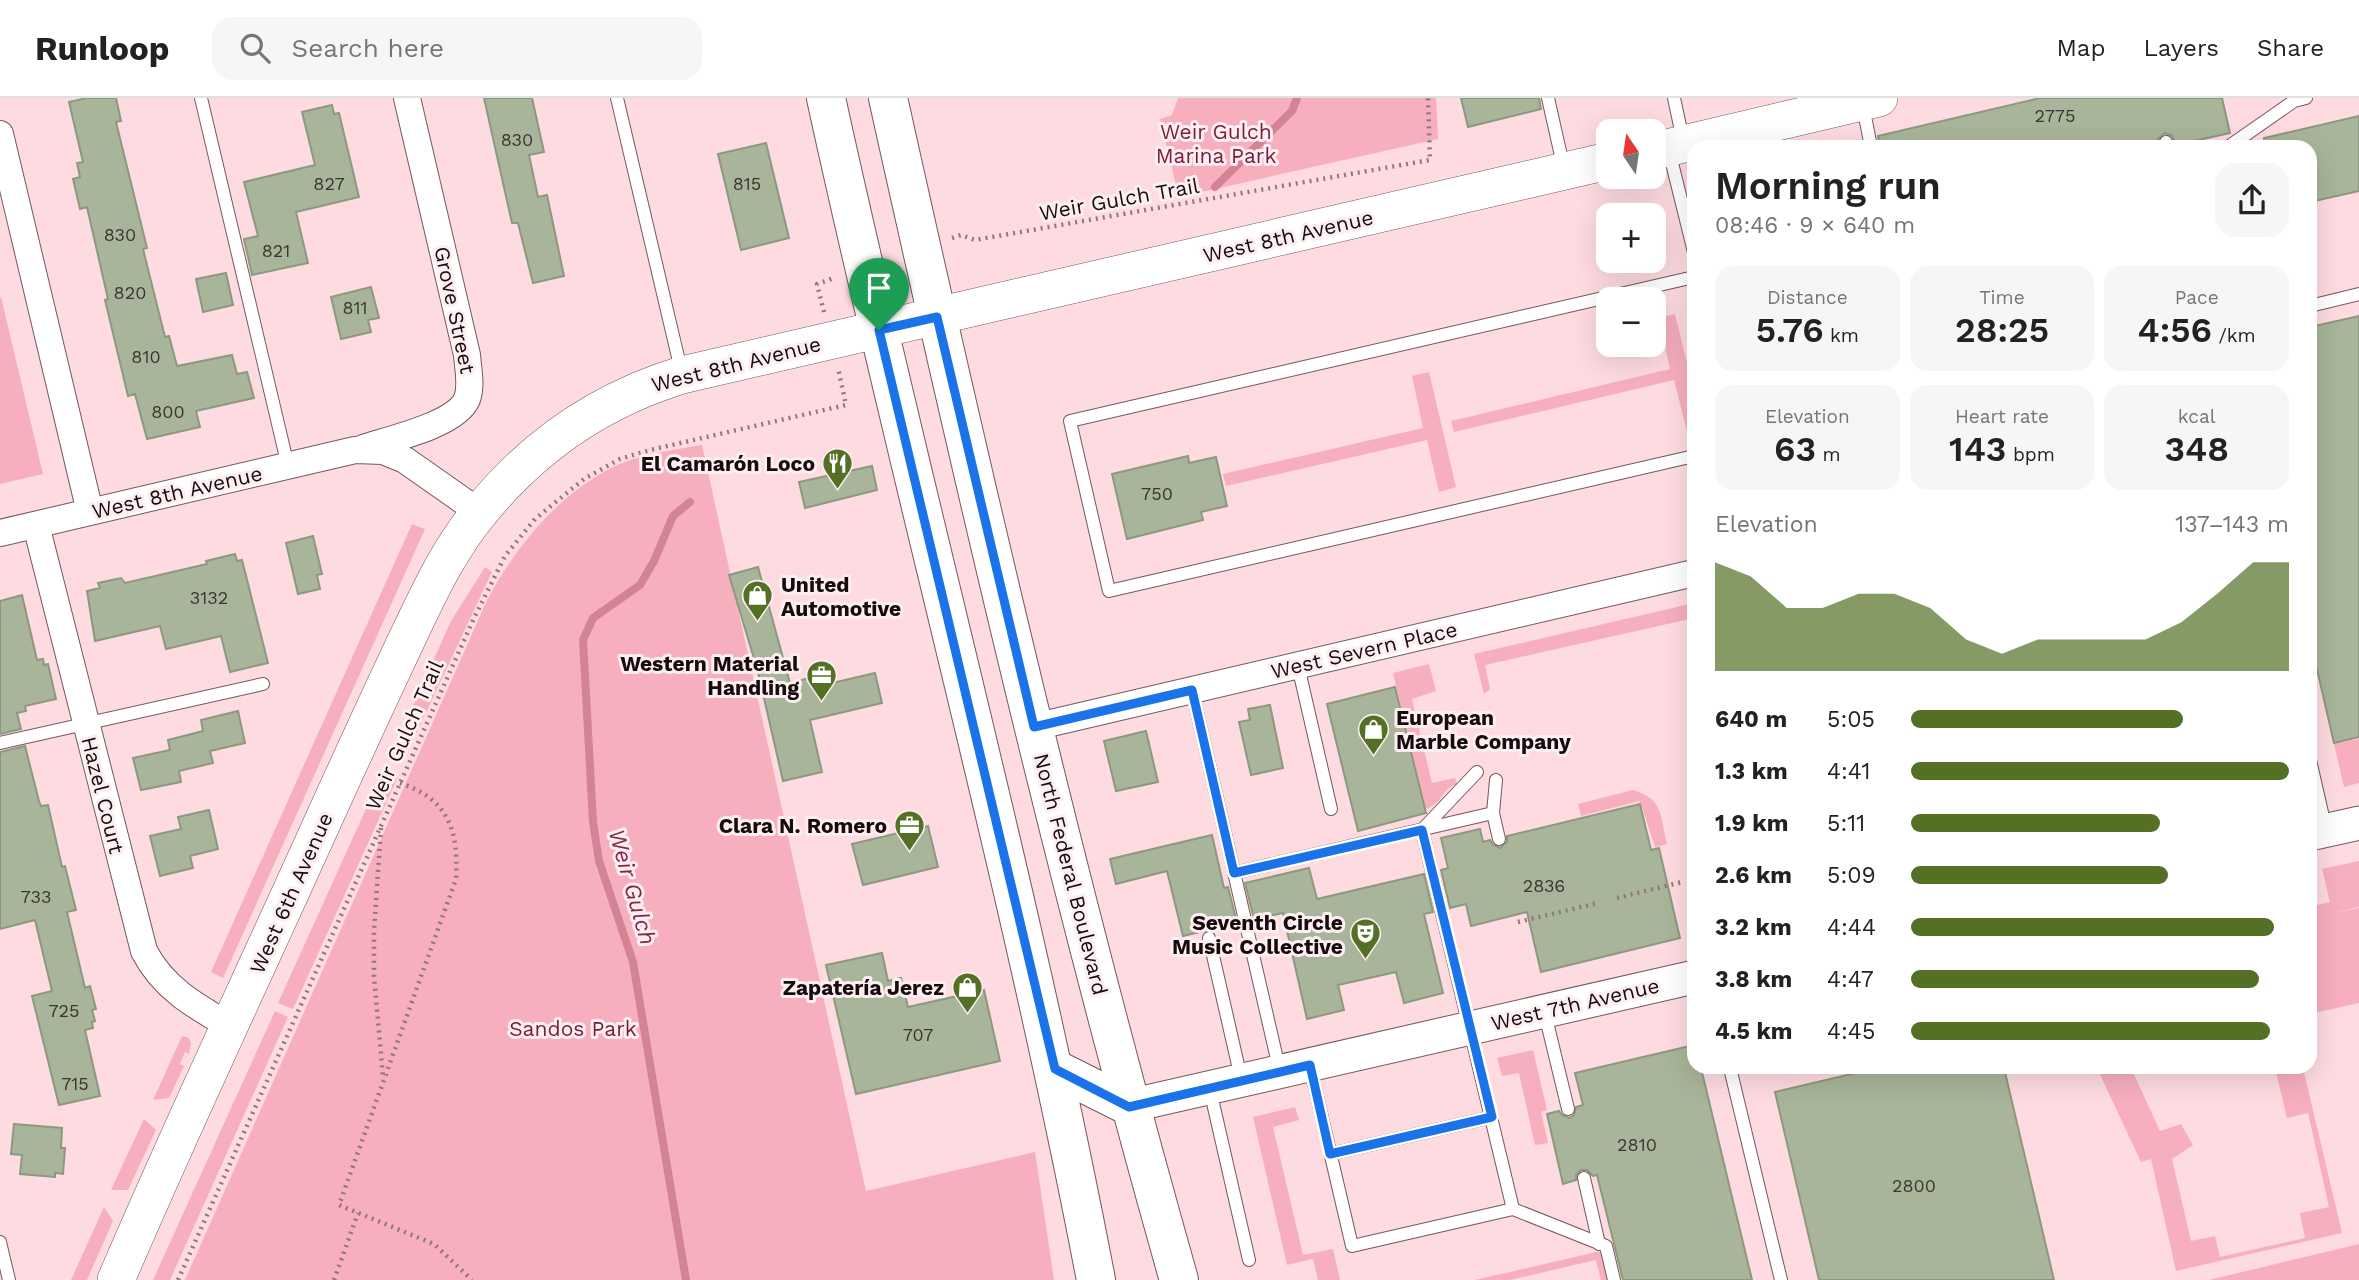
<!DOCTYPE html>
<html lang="en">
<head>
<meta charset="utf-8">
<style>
	:root { --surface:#fff; --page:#f6f6f6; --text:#222; --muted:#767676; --line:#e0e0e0; --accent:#537025 }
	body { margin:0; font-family:"Work Sans",sans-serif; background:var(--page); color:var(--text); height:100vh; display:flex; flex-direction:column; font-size:26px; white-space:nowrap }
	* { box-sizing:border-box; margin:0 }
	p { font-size:23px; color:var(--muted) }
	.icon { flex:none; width:38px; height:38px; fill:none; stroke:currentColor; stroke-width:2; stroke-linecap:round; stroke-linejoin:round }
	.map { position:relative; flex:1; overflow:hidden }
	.details { position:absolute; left:1687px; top:42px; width:630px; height:934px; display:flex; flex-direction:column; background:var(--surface); border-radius:21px; box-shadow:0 7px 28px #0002 }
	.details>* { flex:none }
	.needle { width:46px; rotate:347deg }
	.fabs { position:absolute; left:1596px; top:21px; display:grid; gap:14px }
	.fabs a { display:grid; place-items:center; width:70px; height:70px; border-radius:14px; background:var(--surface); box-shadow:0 7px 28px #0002; font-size:35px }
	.pin { position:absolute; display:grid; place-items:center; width:60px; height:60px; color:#fff; margin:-72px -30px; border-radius:50% 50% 50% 0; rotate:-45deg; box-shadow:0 0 7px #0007 }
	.pin .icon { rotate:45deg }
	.round { display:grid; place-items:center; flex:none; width:74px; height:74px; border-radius:21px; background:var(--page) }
	.head { display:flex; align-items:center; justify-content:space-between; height:119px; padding:0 28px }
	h1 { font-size:38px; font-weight:600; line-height:52px }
	.stats { display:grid; grid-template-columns:repeat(3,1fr); gap:10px; height:119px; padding:7px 28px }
	.stats div { display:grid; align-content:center; border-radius:18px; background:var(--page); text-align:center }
	.stats b { font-size:35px; font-weight:600 }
	.stats small { font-size:19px; font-weight:400 }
	.stats p { font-size:19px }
	.chart { height:196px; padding:14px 28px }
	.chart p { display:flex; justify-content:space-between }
	.chart svg { width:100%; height:126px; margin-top:7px; fill:var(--accent); opacity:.7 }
	ul { padding:0 28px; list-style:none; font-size:23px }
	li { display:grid; grid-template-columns:112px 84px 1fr; align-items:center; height:52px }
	li i { height:18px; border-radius:9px; background:var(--accent) }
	header { display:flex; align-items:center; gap:42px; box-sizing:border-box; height:98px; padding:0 35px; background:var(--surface); border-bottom:2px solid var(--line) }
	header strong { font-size:33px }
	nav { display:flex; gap:38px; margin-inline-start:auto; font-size:24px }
	.search { width:490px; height:63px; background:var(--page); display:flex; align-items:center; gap:18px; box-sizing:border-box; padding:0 24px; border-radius:21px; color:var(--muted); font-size:26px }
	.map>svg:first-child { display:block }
</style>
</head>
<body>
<header>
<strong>Runloop</strong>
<div class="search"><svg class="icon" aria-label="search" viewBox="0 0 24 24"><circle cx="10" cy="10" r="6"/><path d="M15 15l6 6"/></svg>Search here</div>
<nav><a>Map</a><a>Layers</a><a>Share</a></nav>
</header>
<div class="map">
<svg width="2359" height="1182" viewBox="0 0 2359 1182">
	<rect width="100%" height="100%" fill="#fedbe1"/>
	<path fill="#f7afbd" d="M1178,0H1436L1438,41L1179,99L1160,21L1172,17Z
		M1,199L43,376L0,386V200Z
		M1675,216L1694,293V336L1688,337L1674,282L1454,334L1451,323L1670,271L1659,220Z
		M1429,274L1456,389L1439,394L1427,342L1226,388L1223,376L1423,330L1412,278Z
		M702,347L866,1093L1035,1054L1054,1182H185L488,500C518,446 557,398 613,369C640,356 673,352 702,347Z
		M412,426L425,431L223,880L211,874Z
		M485,469L492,474L415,638L408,619L451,523Z
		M1694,505V520L1485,567L1490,591L1484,596L1474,556Z
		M1429,566L1436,593L1412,601L1432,685L1455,680L1457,686C1442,690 1442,707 1425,711L1393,575Z
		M2359,641V685L2344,689L2334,646Z
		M398,679L293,911L278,905L370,702L377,704L382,693L376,690L378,686Z
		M1633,692C1664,701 1660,718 1667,746L1655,749L1640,703L1581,718L1578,706Z
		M2359,763V809L2332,815L2359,810V905L2310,916V809L2330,804L2322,771Z
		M275,913L288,919L170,1182H153Z
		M182,938L189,940L191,946L189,956L185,954L180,966L184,968L169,1000L153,1002Z
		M1533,952L1547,1012L1541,1014L1548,1045L1535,1047L1519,975L1502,978L1497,960Z
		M2097,970H2131L2160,1033L2181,1026L2193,1047L2172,1061L2191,1143L2215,1138L2220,1159L2305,1140L2300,1115L2329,1109L2308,1015L2287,1020L2275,970H2303L2342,1135L2176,1173L2151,1061L2141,1064Z
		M1295,1009L1299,1022L1273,1029L1303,1157L1333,1151L1340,1182H1318L1313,1161L1287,1167L1253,1019Z
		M144,1021L156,1032L128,1092H111Z
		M104,1109L113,1123L87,1182H71Z
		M2359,1146V1182H2209Z
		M1601,1153L1608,1182H1601L1596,1162L1510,1182H1475Z"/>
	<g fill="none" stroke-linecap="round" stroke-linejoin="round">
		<path stroke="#d38394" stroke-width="8" d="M1215,89L1292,13L1297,0
			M686,1182L633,864L599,763L593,724L583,542L593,520L640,487L654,463L673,418L690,404"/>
	</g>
	<path fill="#a8b59a" stroke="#8c997e" stroke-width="2" d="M87,0H116L121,23L116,24L147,150L143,151L165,239L169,238L177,268L232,257L237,276L247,274L254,300L196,313L200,329L147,341L135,296L128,298L105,202L108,201L87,109L80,111L73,81L80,79L77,65L83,64L69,4Z
		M484,0H532L544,54L529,57L538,99L547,97L564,178L533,185L518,125H512Z
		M1461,0H1539L1541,11L1468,29Z
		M2040,0H2222L2230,35L2176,47L2172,38L2165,35L2158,41V49H1880L1878,38Z
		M332,7L334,16L339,15L359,99L296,114L308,165L252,177L244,141L258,138L244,84L315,67L302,14Z
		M2359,18V93L2310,104V49H2265L2264,40Z
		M766,45L789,140L741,152L718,56Z
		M226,175L233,207L203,214L196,181Z
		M371,189L379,220L368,222L371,234L341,241L331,199Z
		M2359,218V639L2334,645L2310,541V229Z
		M1188,358L1189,365L1216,359L1227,408L1201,414L1203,422L1127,441L1112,376Z
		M872,368L877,392L805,410L799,384Z
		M313,438L322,476L317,477L320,491L298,496L286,445Z
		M235,456L237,463L242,462L268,565L230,574L221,538L166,551L160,528L95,543L87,493L100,490L98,485L121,480L125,485L207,466L206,463Z
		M758,469L790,585L826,576L828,586L875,575L882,605L810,622L822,674L783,683L758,574L729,477Z
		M22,497L37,562L43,561L44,567L48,566L56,601L25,608L26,613L17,615L21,631L0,636V503Z
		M1395,589L1426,715L1358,733L1327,606Z
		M1270,607L1283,670L1251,677L1239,624L1250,622L1248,611Z
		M238,613L245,645L210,653L213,665L179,673L181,684L141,692L133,660L170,652L168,642L203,633L201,622Z
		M1146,633L1158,684L1116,693L1104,643Z
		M25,648L39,703L41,708L48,707L62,769L65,768L76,812L67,814L85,890L90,888L96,911L92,912L95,923L92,924L93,930L85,932L100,998L59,1007L32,898L52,893L35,822L0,831V654Z
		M1640,706L1651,752L1659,750L1680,840L1541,874L1527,814L1471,828L1466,806L1450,810L1441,772L1448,770L1441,740L1480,731L1483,744L1490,742L1493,747L1500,750L1507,744V738Z
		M209,712L218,751L190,758L193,770L160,778L150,738L181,731L178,719Z
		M928,728L938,769L863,787L852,746Z
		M1212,737L1224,790L1228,789L1237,825L1183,838L1167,773L1116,786L1110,761Z
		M1309,770L1317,801L1424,776L1433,814L1424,816L1443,895L1404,905L1396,874L1338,887L1344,912L1307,921L1283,815L1254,821L1245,785Z
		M882,855L888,883L901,880L908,909L984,892L1000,963L856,996L826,867Z
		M1694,947V970H1701L1752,1182H1623L1597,1077L1593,1078L1587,1072H1581L1576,1077V1082L1563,1086L1547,1016L1559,1013L1562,1017L1569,1020L1574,1017L1576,1009L1583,1007L1575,975Z
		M1877,970H2004L2054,1182H1819L1775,994Z
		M14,1026L62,1030L61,1050H65L63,1076L55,1075V1079L20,1076L22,1057L11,1056Z"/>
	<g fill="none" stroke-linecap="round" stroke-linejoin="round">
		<defs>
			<path id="service" d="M201,0L288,368
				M617,0L682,276
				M1548,0L1564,71
				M1674,0L1683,42
				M1863,8L1871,49
				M2166,44L2167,49
				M2228,49L2294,3L2306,0
				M1669,53L1694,154
				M1694,179L1070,323L1109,493L1694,358
				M2310,208L2359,196
				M1298,568L1331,711
				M1192,592L1280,974
				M0,645L263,586
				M2310,662L2326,732
				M1477,674L1422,732L1513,1111
				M1496,682L1493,715L1499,741
				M1234,775L1493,715
				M1209,840L1241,980
				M1545,916L1568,1011
				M1310,968L1352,1148L1513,1111L1606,1148L1614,1182
				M1730,970L1781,1182
				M1210,992L1249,1162
				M1330,1056L1492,1019
				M1584,1080L1599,1146
				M0,1144L9,1182"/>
			<path id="minor" d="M0,36L90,414
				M363,350C390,341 456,327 467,301C472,287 468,271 467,257L407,0
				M36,427L144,853C163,890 195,908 230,928
				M0,435L355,352L383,353L405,362L479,414
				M1034,629L1694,475"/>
			<path id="tertiary" d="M2310,736L2359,725
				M1129,1008L1694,879"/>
			<path id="secondary" d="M1654,53L1879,0
				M116,1182C183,1025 257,870 327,714C353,657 379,600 406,543C427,499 448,452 480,414C534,347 600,302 682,277L1608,63"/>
			<path id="primary" d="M826,0C912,395 1020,785 1096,1182
				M888,0C976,396 1068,791 1179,1182
				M1055,971L1129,1008"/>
		</defs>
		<use href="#service" stroke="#75575d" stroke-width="14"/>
		<use href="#minor" stroke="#75575d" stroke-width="28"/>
		<use href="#tertiary" stroke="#75575d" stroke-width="35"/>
		<use href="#secondary" stroke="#75575d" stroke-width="38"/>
		<use href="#primary" stroke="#75575d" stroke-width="40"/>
		<path stroke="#8f777b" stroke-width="4.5" stroke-dasharray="2 5" stroke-linecap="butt" d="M952,140L961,137L975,142L1430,62L1428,0
			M824,214L817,186L834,180
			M400,685C448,701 459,732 456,781L339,1107L434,1146L472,1182
			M381,730L374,832V878L383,979
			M1617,800L1682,784
			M1518,824L1598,805
			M178,1182L474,520L505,458L535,421L584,381L620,361L650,352L846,307L838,270
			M334,1182L358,1115"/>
		<use href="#service" stroke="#fff" stroke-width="12"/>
		<use href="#minor" stroke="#fff" stroke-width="26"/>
		<use href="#tertiary" stroke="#fff" stroke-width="33"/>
		<use href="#secondary" stroke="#fff" stroke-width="37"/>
		<use href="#primary" stroke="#fff" stroke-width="38"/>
	</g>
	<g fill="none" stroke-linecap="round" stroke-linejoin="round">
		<defs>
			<path id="route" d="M937,219L1034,629L1192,592L1234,775L1422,732L1492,1019L1330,1056L1310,967L1129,1009L1055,971L879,232Z"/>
		</defs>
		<use href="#route" stroke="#fff" stroke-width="14"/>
		<use href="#route" stroke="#1a73e8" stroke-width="9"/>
	</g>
	<defs>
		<symbol id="restaurant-pin" viewBox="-11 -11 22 30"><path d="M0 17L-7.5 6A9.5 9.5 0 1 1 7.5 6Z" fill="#537025" stroke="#fdeef1"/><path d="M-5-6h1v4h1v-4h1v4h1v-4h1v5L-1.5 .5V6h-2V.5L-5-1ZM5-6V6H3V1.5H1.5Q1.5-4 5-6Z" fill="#fff"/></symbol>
		<symbol id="shop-pin" viewBox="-11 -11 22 30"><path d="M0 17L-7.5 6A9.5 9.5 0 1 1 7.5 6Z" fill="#537025" stroke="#fdeef1"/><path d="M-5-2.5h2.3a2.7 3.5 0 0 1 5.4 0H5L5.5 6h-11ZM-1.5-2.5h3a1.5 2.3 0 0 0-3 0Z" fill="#fff"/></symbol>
		<symbol id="office-pin" viewBox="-11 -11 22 30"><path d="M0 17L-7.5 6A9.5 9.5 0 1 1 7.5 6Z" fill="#537025" stroke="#fdeef1"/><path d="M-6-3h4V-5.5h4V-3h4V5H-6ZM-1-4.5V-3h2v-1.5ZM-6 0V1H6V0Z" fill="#fff"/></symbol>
		<symbol id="theatre-pin" viewBox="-11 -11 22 30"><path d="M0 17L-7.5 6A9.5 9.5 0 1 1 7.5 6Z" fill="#537025" stroke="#fdeef1"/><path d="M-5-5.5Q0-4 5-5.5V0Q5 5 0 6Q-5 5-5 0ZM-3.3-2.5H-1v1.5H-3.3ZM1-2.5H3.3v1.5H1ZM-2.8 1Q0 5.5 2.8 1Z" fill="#fff"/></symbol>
	</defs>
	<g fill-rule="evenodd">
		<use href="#restaurant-pin" x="820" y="348" width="35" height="47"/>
		<use href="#shop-pin" x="740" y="480" width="35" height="47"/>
		<use href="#office-pin" x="804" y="560" width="35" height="47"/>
		<use href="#shop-pin" x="1356" y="614" width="35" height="47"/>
		<use href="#office-pin" x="892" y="710" width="35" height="47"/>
		<use href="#theatre-pin" x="1348" y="818" width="35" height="47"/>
		<use href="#shop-pin" x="950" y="872" width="35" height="47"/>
	</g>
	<g text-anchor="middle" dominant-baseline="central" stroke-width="6" stroke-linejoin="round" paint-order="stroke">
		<g font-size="18" fill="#3b3631">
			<text x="2055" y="17">2775</text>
			<text x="517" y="41">830</text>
			<text x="329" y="85">827</text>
			<text x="747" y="85">815</text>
			<text x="120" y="136">830</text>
			<text x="276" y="152">821</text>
			<text x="130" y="194">820</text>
			<text x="355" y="209">811</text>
			<text x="146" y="258">810</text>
			<text x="168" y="313">800</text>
			<text x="1157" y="395">750</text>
			<text x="209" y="499">3132</text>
			<text x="1544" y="787">2836</text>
			<text x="36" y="798">733</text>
			<text x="64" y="912">725</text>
			<text x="918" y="936">707</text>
			<text x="75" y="985">715</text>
			<text x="1637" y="1046">2810</text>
			<text x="1914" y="1087">2800</text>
		</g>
		<g font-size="21" fill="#791b3a" stroke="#fdeef1">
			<text x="1216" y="33">Weir Gulch<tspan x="1216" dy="24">Marina Park</tspan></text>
			<text x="573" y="930">Sandos Park</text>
		</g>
		<g font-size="21" fill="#170b0e" stroke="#fdeef1">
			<text transform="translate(1119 101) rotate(-10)">Weir Gulch Trail</text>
			<text transform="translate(1288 138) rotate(-13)">West 8th Avenue</text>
			<text transform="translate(455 212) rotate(78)">Grove Street</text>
			<text transform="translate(736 266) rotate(-14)">West 8th Avenue</text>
			<text transform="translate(177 394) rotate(-13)">West 8th Avenue</text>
			<text transform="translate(1364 552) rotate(-13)">West Severn Place</text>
			<text transform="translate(404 637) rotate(-66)">Weir Gulch Trail</text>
			<text transform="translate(103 697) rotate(76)">Hazel Court</text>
			<text transform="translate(1071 776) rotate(76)">North Federal Boulevard</text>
			<text transform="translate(291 795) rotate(-66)">West 6th Avenue</text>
			<text transform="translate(1575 906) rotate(-13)">West 7th Avenue</text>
		</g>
		<g font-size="21" font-weight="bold" fill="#170b0e" stroke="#fdeef1" text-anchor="end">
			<text x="815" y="365">El Camarón Loco</text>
			<text x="781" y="486" text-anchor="start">United<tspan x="781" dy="24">Automotive</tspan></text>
			<text x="799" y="565">Western Material<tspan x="799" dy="24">Handling</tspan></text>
			<text x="1396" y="619" text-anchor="start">European<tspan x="1396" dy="24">Marble Company</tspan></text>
			<text x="887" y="727">Clara N. Romero</text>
			<text x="1343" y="824">Seventh Circle<tspan x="1343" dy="24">Music Collective</tspan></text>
			<text x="944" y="889">Zapatería Jerez</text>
		</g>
		<g font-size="23" font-style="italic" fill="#852744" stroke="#fdeef1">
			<text transform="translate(632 789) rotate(74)">Weir Gulch</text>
		</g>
	</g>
</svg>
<div class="fabs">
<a><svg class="needle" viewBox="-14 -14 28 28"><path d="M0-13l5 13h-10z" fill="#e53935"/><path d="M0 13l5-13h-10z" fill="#767676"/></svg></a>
<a>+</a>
<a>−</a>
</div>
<div class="pin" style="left:879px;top:232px;background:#1e9e55"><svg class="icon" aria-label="arrive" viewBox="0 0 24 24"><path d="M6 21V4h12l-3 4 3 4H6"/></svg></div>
<section class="details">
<div class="head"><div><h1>Morning run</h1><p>08:46 · 9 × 640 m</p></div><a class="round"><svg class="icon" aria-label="share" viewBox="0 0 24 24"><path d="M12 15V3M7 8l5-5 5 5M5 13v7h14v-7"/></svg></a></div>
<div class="stats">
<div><p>Distance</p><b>5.76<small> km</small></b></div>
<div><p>Time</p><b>28:25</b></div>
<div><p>Pace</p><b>4:56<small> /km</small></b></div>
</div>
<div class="stats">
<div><p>Elevation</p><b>63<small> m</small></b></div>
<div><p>Heart rate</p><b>143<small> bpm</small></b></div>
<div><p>kcal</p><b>348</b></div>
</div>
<div class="chart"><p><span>Elevation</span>137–143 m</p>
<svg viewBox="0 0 160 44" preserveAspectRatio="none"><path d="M0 44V6L10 11L20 22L30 22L40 17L50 17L60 22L70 33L80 38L90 33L100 33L110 33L120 33L130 27L140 17L150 6L160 6V44z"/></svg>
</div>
<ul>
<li><b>640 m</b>5:05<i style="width:72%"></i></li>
<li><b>1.3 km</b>4:41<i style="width:100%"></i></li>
<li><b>1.9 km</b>5:11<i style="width:66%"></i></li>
<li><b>2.6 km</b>5:09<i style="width:68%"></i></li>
<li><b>3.2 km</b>4:44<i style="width:96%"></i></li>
<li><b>3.8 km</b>4:47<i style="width:92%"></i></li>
<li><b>4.5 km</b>4:45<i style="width:95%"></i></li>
</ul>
</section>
</div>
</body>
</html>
